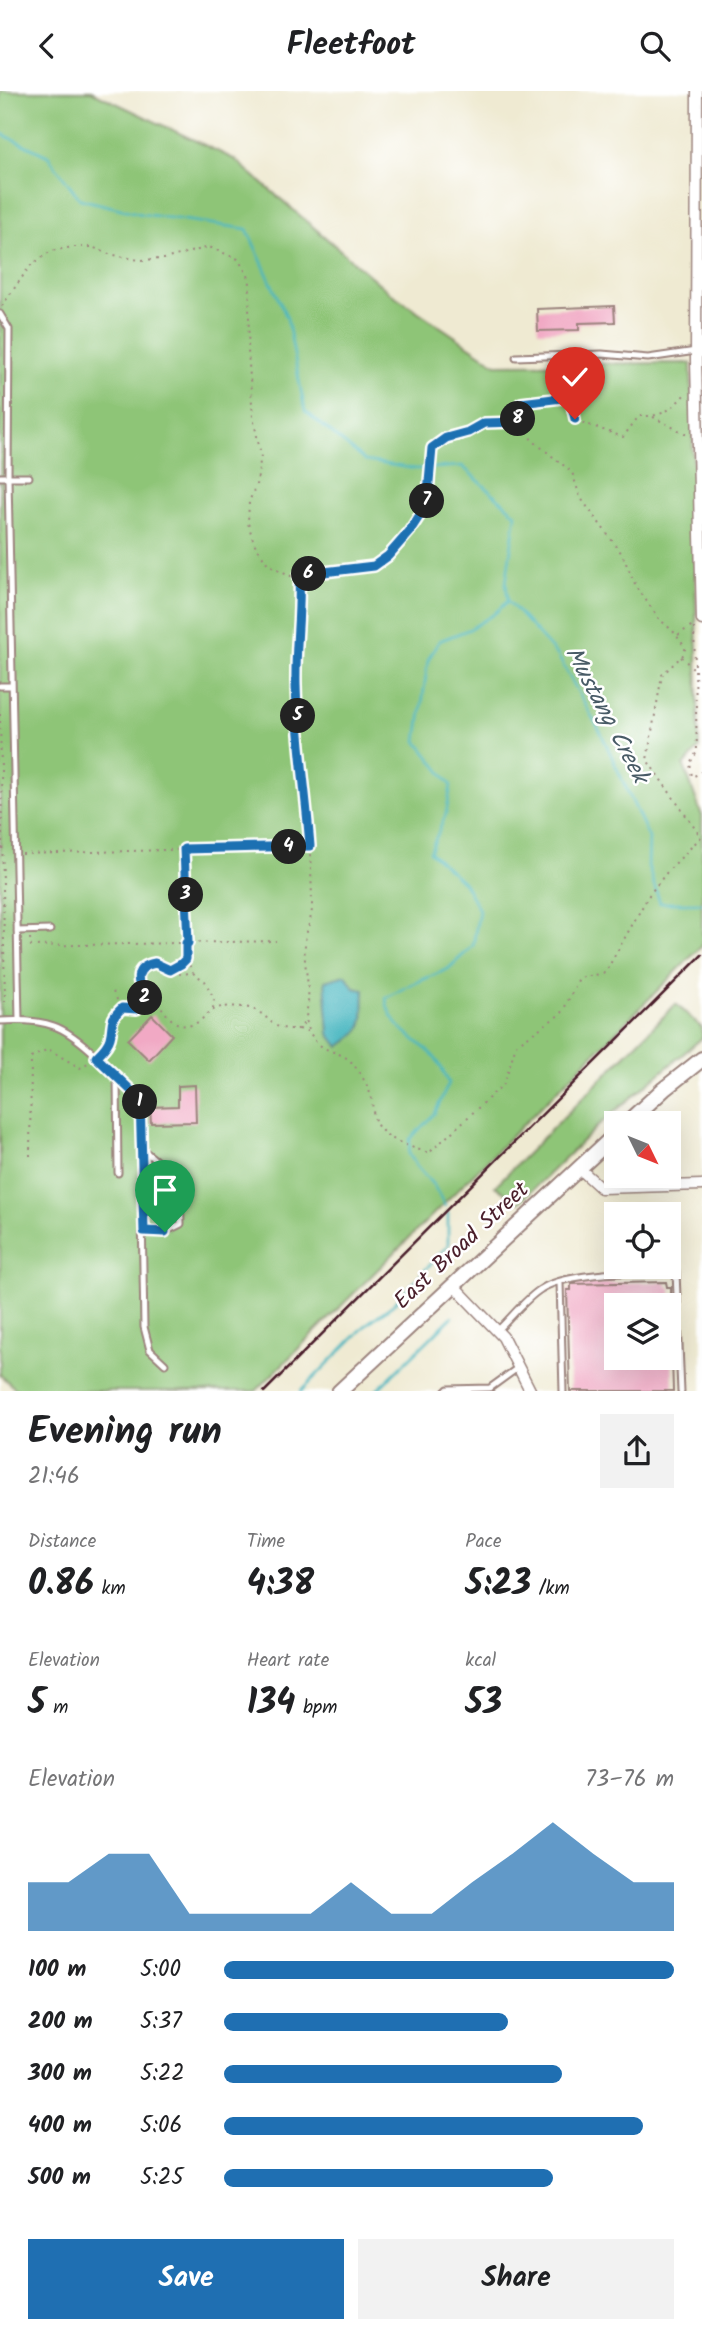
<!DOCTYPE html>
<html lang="en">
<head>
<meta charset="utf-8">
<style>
	:root { --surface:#fff; --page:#f2f2f2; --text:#202124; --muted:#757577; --accent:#1f6fb2 }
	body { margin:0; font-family:Kalam,sans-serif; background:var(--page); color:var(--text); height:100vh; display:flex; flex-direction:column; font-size:26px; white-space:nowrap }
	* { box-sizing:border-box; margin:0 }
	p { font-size:23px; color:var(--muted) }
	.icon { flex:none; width:38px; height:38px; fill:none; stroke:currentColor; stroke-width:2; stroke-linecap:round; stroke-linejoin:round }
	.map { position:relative; height:1300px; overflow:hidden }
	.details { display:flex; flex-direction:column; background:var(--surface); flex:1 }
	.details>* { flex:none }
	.needle { width:46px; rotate:133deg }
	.fabs { position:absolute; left:604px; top:1020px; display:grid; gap:14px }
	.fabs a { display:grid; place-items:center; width:77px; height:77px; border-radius:0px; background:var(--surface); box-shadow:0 7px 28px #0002; font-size:35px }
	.pin { position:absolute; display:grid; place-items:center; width:60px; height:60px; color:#fff; margin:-72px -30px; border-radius:50% 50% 50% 0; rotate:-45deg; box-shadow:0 0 7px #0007 }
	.pin .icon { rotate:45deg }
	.km { position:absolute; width:35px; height:35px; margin:-18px; border-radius:50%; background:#222; color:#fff; font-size:19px; line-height:35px; text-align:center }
	.round { display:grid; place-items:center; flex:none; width:74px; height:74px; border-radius:0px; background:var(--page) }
	.summary { display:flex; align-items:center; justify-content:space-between; height:119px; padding:0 28px }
	h1 { font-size:38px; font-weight:700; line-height:52px }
	.stats { display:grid; grid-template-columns:repeat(3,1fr); gap:10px; height:119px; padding:7px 28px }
	.stats div { display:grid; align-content:center }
	.stats b { font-size:35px; font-weight:700 }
	.stats small { font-size:19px; font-weight:400 }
	.stats p { font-size:19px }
	.chart { height:196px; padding:14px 28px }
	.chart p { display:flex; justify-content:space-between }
	.chart svg { width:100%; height:126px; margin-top:7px; fill:var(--accent); opacity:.7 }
	.primary-button { display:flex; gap:14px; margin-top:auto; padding:14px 28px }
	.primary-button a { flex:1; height:80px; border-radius:0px; background:var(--accent); color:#fff; font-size:28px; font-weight:700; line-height:80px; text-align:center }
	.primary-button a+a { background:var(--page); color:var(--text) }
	ul { padding:0 28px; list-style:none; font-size:23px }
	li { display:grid; grid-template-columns:112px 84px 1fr; align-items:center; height:52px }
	li i { height:18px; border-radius:9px; background:var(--accent) }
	header { display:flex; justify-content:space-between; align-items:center; height:91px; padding:0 28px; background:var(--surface); font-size:32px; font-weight:700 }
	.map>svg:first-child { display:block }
</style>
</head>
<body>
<header><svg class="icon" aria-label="back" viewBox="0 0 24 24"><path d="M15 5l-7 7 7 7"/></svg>Fleetfoot<svg class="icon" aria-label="search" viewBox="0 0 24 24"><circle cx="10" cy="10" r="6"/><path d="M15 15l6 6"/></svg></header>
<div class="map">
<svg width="702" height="1301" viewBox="0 0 702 1301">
	<rect width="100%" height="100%" fill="#fff"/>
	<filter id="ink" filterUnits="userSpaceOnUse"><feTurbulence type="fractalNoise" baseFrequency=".0143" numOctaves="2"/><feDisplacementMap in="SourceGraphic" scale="14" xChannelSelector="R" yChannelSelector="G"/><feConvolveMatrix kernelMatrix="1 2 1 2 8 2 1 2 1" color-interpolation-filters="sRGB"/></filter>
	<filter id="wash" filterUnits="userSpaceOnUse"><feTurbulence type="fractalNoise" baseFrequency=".00686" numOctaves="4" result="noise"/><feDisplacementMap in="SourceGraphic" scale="28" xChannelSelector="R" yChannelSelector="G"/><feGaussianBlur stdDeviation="1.57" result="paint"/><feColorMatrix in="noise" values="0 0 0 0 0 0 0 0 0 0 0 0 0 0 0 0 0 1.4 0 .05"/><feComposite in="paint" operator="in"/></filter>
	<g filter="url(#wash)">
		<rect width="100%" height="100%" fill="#efead2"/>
		<path fill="#8ec577" stroke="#6c7251" stroke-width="2" d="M0,0H91L234,68L389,201L496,273L691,272L699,657L684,675L702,725V855L256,1300H18L0,1284Z
			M676,913L702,937V947L601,1032L519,1112L495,1095Z"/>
		<path fill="#45b5bf" stroke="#486a75" stroke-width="2" d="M346,884L354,897L364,899C362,933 369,936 339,956L329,943L325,890Z"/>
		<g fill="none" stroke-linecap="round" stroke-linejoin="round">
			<path stroke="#45b5bf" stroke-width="2.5" d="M0,42L48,65L80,108L142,123L247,138L287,227L305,320L365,370L416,378L462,375L516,423L506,492L508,510L558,565L601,642L649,747L648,775L660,812H702
				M445,1115L434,1095L416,1074L409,1063L410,1048L435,1022L449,992C445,984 441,974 435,967C417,946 389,938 386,907L408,895L448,878L473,855L479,819L464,792L430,761L446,723L451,694L417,650L428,569L439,550L470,538L494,523L508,510
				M300,1301L368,1232L394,1213L448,1154V1122
				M375,1301L452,1226"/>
		</g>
		<g id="blocks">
			<path fill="#f1a9c4" d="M614,215L615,231L579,232V239L538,240L537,218Z
				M152,924L172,944L149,969L128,949Z
				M195,994L196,1031L151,1032L150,1016L178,1015V995Z
				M171,1096L172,1117H157L156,1097Z
				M666,1191L667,1196H671V1214H616V1267H672L673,1300H570L567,1199H571V1193Z"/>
		</g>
	</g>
	<g filter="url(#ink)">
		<use href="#blocks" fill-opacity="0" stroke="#9c847e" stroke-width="2"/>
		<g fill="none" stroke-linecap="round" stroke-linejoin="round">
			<defs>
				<path id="service" d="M0,223L9,238L8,386L19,929
					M516,266L602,263L648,267L696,260
					M0,386H29
					M0,595H12
					M17,840L50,839
					M0,930C17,929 38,929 54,935C82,945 118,987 140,1008L144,1236L150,1259L165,1273
					M117,986L118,1082
					M142,1058L180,1089L181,1133L165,1141H144
					M560,1191L563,1301
					M497,1240C510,1228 526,1207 541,1198C567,1181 644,1180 676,1181L681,1301
					M445,1301L448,1298L490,1297L519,1276"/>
				<path id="minor" d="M697,0L696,269L702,529
					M579,1077L601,1097L702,1094
					M453,1194L503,1246L531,1301"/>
				<path id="secondary" d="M627,1032L664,998L702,968
					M339,1301L616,1043"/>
			</defs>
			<use href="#service" stroke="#9c847e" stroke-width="9"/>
			<use href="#minor" stroke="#9c847e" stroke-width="13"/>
			<use href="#secondary" stroke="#9c847e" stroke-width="18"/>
			<path stroke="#9c847e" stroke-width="2" stroke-dasharray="2 5" stroke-linecap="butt" d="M2,215L30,175L51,160L73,156H92L109,163L139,169L164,168L209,156L238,168L250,188L248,260L253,326L261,364L257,391L249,411L248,432L254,452L268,473L291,485L374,475L388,465L409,441L427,413L432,357L446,347L468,341L483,332L519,331
				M653,326L688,344
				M299,484C301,522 294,558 296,595C299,670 312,743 312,818C311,830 305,842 305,854C303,873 310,892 308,912C307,919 305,926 307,933C316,966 340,956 353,973C360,981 368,995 371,1005C374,1018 371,1030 382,1040C393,1051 414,1057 429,1062L504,993L516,954L562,922L579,887L605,882L649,804L667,781L701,746L647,669L662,584L685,562V556L673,540L659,528L636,495L622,463L580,406L572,381L532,349L513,321L521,312L570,306L575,329L623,346L639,325C665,326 671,318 687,301
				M694,537L697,661L690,672L692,686L702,681
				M678,544L694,533
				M681,566L694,578
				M0,623L5,911
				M184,759L188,851
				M22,763L310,755
				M30,847L31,855L276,850
				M186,868L193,881
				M171,879C186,872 186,869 186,854
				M113,901L121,916
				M145,904C134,890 135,876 155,872L175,883L193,882L205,890L214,908L213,917
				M299,938L310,941
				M102,959C116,943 105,933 122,917L134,918L140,916L146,905C162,909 164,927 179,933C199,941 205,918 222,916C231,915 247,915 255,919C275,929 269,939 298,938L306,930
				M30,1065L31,967L48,958L80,977L91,970"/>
			<use href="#service" stroke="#fff" stroke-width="5"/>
			<use href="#minor" stroke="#fff" stroke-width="10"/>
			<use href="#secondary" stroke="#fff" stroke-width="14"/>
			<path stroke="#4a1f2b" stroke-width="2.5" d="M264,1301L702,864"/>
		</g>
	</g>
	<g fill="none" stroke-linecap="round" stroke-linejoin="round" filter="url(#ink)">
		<defs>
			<path id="route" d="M165,1141L144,1140L140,1008L96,966C101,961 108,955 110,947C114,932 108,930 122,917L137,918L146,905C135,891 134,876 155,872L170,879L181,873L186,868V852H188L184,758L310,755C306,701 297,647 296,593C295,556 301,521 299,484L374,475L388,465L409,441L427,413L432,357L446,347L468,341L484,332L520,331L513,321L521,312L570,306L575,328"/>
		</defs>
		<use href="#route" stroke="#fff" stroke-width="14"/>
		<use href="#route" stroke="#1f6fb2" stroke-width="9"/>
	</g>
	<g text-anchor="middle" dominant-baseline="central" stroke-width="5" stroke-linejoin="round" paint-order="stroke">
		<g font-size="23" fill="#4a1f2b" stroke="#fff">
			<text transform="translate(462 1155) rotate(-43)">East Broad Street</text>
		</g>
		<g font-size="24" font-style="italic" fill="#485b66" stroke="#fff">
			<text transform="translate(606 624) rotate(62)">Mustang Creek</text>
		</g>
	</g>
</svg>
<div class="fabs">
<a><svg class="needle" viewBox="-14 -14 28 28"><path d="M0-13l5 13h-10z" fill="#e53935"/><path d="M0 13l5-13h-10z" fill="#757577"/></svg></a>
<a><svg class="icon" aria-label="locate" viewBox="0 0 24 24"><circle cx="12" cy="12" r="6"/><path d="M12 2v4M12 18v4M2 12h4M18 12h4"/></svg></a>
<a><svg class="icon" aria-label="layers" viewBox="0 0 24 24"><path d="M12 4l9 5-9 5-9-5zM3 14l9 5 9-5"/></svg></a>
</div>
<div class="pin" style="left:165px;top:1141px;background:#1e9e55"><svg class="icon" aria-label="arrive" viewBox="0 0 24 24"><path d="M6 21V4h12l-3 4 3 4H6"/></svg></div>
<div class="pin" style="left:575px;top:328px;background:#d93025"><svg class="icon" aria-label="check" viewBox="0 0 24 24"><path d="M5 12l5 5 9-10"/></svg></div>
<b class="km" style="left:140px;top:1011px">1</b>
<b class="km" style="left:145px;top:907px">2</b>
<b class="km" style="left:186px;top:804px">3</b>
<b class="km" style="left:289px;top:756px">4</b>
<b class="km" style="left:298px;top:625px">5</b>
<b class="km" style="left:309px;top:483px">6</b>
<b class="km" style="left:427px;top:410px">7</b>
<b class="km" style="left:518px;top:328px">8</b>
</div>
<section class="details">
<div class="summary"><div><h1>Evening run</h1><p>21:46</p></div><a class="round"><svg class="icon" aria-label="share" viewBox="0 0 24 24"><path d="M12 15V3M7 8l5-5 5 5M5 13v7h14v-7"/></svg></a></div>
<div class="stats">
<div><p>Distance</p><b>0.86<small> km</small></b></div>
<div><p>Time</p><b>4:38</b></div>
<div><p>Pace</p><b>5:23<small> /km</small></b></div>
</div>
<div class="stats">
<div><p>Elevation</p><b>5<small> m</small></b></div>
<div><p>Heart rate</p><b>134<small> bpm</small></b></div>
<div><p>kcal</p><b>53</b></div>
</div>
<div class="chart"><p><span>Elevation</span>73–76 m</p>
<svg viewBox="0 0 160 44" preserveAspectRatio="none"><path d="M0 44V27L10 27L20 17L30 17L40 38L50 38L60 38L70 38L80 27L90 38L100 38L110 27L120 17L130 6L140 17L150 27L160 27V44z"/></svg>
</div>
<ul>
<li><b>100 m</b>5:00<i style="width:100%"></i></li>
<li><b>200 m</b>5:37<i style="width:63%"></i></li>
<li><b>300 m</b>5:22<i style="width:75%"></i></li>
<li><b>400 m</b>5:06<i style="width:93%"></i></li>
<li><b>500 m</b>5:25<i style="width:73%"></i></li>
</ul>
<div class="primary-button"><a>Save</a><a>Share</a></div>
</section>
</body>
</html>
